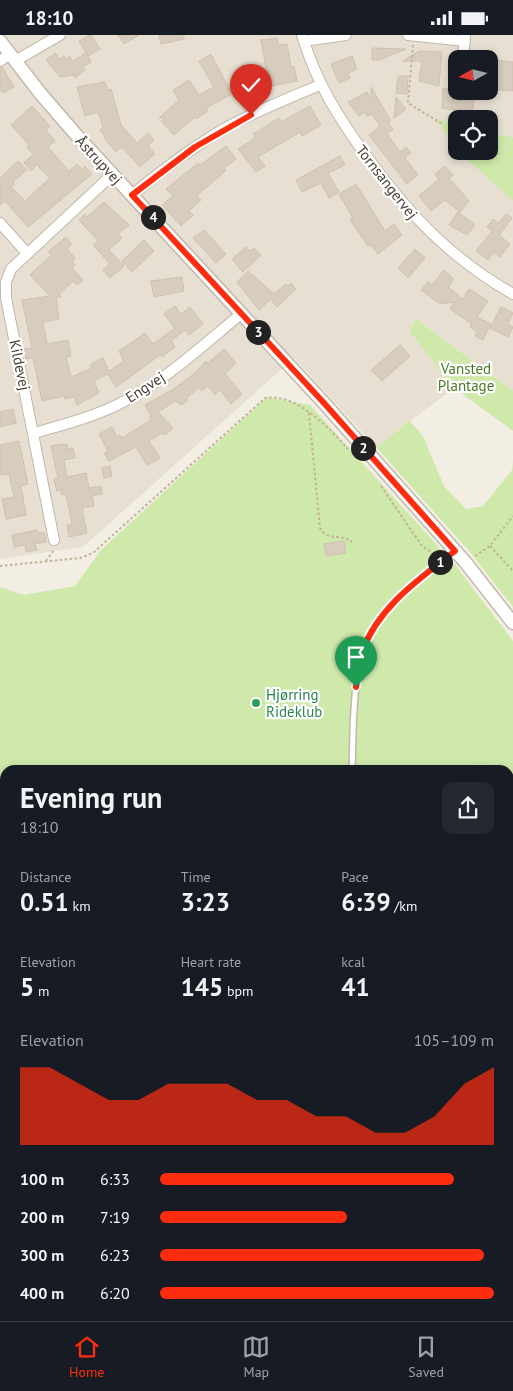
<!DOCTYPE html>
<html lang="en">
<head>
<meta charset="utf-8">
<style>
	:root { --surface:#171b24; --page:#242831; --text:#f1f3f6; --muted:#9ea1a6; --line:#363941; --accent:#ff2d0f }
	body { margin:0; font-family:"PT Sans",sans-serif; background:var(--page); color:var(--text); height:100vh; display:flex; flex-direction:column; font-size:19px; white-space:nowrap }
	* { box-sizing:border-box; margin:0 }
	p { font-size:16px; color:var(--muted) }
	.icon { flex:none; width:28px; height:28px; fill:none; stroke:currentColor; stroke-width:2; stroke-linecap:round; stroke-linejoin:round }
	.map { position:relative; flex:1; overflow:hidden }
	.sheet { position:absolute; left:0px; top:730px; width:514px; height:556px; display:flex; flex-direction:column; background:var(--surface); border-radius:15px 15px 0 0; box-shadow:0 2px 8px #0003 }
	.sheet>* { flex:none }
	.needle { width:32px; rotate:262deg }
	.tools { position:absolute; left:448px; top:15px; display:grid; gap:10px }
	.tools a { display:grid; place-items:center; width:50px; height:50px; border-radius:10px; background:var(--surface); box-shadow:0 2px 8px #0003; font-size:25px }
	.pin { position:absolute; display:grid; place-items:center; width:42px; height:42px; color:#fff; margin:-51px -21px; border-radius:50% 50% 50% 0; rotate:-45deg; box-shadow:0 0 5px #0007 }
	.pin .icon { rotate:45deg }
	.km { position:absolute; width:25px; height:25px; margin:-12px; border-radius:50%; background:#222; color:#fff; font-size:14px; line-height:25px; text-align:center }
	.round { display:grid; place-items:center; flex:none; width:52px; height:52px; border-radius:10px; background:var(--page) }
	.overview { display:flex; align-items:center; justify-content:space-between; height:85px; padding:0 20px }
	h1 { font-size:28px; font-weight:800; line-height:38px }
	.figures { display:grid; grid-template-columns:repeat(3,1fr); gap:8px; height:85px; padding:5px 20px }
	.figures div { display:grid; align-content:center }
	.figures b { font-size:25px; font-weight:800 }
	.figures small { font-size:14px; font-weight:400 }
	.figures p { font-size:14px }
	.chart { height:140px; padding:10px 20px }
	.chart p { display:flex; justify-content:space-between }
	.chart svg { width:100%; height:90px; margin-top:5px; fill:var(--accent); opacity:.7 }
	ul { padding:0 20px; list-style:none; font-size:16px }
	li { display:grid; grid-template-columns:80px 60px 1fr; align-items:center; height:38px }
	li i { height:12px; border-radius:6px; background:var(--accent) }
	.status { display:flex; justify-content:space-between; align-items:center; height:35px; padding:0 25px; background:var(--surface); direction:ltr }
	.status svg { height:14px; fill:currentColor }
	.menu { display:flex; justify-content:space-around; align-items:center; height:70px; border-top:1px solid var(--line); background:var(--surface); font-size:14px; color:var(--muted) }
	.menu a { display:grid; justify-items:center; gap:2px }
	.menu .selected { color:var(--accent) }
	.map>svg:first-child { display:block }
</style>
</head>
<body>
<div class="status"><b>18:10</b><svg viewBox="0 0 49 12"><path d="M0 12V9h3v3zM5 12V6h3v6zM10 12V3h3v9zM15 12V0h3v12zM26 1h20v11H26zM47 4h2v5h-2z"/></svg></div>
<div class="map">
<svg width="513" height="1286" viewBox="0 0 513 1286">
	<rect width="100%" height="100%" fill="#f3eee4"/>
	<path fill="#e7e0d2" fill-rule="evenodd" d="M0,0H513V356L416,284L409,296L454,353L376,412L294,323L83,512L0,524ZM456,24H489V56H456ZM456,84H489V116H456Z"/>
	<path fill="#cfe9ab" d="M435,83L456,89V113Z
		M489,97L513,103V166L458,116H489Z
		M416,284L513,356V396L454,353L409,296Z
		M267,362L310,370L456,531L513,606V770L509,766V735H485L481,729L456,735H5V853L0,845V552L24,560L75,551L101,515Z
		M410,386L423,401L444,451L466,474L483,471L512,435L513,427V572L470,517L376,412Z
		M509,944L513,956V1286H390V1281H509Z
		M0,1007L5,1008V1281H143L140,1286H0Z"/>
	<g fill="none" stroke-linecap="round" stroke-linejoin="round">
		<path stroke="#9dd2f3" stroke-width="3" d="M0,849L5,856
			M260,1281L262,1286"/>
	</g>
	<path fill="#d8ccbc" stroke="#d0c1ac" d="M89,0H91L100,14L88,21L79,6Z
		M118,0H139L124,9Z
		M159,0H184V4L161,9Z
		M277,3L279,10L287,9L291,32L294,31L297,46L251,55L249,37L266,33L261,5Z
		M372,13L406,14L379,25H372Z
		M419,16L442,17L439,51L419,46L422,26H403Z
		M55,18L60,24L64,21L66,24L69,21L73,26L86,18L91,27L83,32L85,35L75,43L74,40L60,42L46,25Z
		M211,19L232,59L206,73L208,76L196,84L195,82L174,100L161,86L165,82L159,83L179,65L173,55L189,45L199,60L214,52L199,26Z
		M352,21L357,34L348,38L350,43L339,48L331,29Z
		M489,24L513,27V56L489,54Z
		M2,32L14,52L3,58L0,54V33Z
		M398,41H408L407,59L396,58Z
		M105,47L107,55L111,54L121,90L137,108L148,98L154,105L148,111L155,119L140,132L122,112L116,117L104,103L105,102L100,95L103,92L98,77L85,81L77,52Z
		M371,52L391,86L388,88L393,94L387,99L400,117L406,112L411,118L405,123L418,140L407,149L369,100L380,91L372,79L367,81L365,77L359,81L348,67L367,57L371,66Z
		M443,53L476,57L472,77L442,73Z
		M396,62L406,74L394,83Z
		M32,71L50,91L46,95L55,106L48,112L69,136L77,129L82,134L85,131L92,139L28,192L5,166L0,170V143L18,126L27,135L13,147L15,149L11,152L25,166L50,143L37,130L31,136L24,128L33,119L27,112L29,110L11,90Z
		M310,71L321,90L302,101L300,97L258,122L265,131L256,137L238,114L255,103L253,99L279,83L281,87Z
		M226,111L236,124L224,133L226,135L220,141L197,160L201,165L189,176L193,180L181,191L162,170L173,161L166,154L198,128L200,130Z
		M340,121L345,130L328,138L339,157L329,163L321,148L302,157L296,145Z
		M445,131L453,140L449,143L469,166L460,177L445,165L431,176L419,161L439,144L435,139Z
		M356,149L385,196L394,189L402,200L378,219L370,209L368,211L350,185L353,183L339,159Z
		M104,167L129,190L118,199L122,203L109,215L124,231L110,243L103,235L110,229L93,210L98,206L79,185L85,179L87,182Z
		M458,177L475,190L467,200L449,190Z
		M506,179L512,183L499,200L510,209L500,222L494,217L488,225L476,216L492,196L487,192L493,184L499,188Z
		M204,195L226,219L216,228L193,203Z
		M66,202L72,209L67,214L75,223L72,226L75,230L72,233L83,245L77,250L73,246L59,259L61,262H56L59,284L43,287L47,309L68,305L71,321L66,322L71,342L91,334V329L103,323L109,336L124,326L119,316L145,298L153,309L175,293L164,279L175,271L181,279L190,272L203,289L189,300L185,295L171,306L175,312L162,322L160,320L116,352L108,339L94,346L99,358L77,370L74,362L65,364L64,361L42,366L33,323L26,324L24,314L32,313L22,265L50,261L30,240L51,220L48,217Z
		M144,205L154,216L132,237L122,226Z
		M246,212L250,216L254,213L261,220L243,237L232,224Z
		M415,214L425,223L408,243L398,233Z
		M444,235L454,244L448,252L463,264L469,254L488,266L477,282L491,289L483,305L475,301L477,297L470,292L472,289L450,274L454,267L440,269L421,255L428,247L432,250Z
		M248,236L274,259L286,249L288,251L291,248L296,254L277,272L272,266V263L259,275L237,247Z
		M182,242L184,256L154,262L151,246Z
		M501,272L513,278L508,289L513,292L508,302L490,293Z
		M400,310L410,321L382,346L371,335Z
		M224,314L236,328L225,339L242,359L231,369L220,355L215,360L208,351L202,356L199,353L186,363L188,365L182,370L175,366L158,377L173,393L165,400L162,398L149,406L160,423L147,430L136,412L109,426L104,418L108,416L99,399L112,392L117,402L120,400L122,403L151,385L149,383L151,381L145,370L172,355L194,339L206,326L208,328Z
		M13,374L16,388L0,392V377Z
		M19,406L28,449L21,451L26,480L6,484L2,464L14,462L9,439L0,440V410Z
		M62,409H67L68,414L73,413L75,423L64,425L67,442L86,438L89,453L101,451L102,459L92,461L94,471L82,473L87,498L69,502L67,490L72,489L66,459L62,460L60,455L57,456L54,445L58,444L51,411Z
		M110,431L112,441L104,443L102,433Z
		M37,495L38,498L44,497L46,507L35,509L37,515L26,517L25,510L14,512L12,500Z
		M344,506L346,518L326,521L324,509Z"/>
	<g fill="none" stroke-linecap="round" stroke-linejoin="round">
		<defs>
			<path id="service" d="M352,735C354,686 350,628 378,585C396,558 429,536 454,516"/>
			<path id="minor" d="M302,0C316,47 339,84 368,123C408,179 453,225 513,259
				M408,0L465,6
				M304,6L346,0
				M463,24L465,0
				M0,26L10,19
				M15,26L60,0
				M132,160C161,136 190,114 222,95C253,77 287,64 320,50
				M0,188L27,218
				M34,398C62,390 90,383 117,370C163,348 202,311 241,279
				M54,505L6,263V247L11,234L113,139"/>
			<path id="tertiary" d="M0,6L40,58L78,102L324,368L466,528L513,588"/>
		</defs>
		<use href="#service" stroke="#c2b8a9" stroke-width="8"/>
		<use href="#minor" stroke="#c2b8a9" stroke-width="12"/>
		<use href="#tertiary" stroke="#c2b8a9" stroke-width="15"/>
		<path stroke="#c1b197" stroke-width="2" stroke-dasharray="2.5 2.5" stroke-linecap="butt" d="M413,10L408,68L444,90
			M309,378L320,493C328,507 341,498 352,507
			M381,451L422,511L437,521
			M490,511L513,536
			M475,521L490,511L513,481
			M46,526L54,515
			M0,531L80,523L93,518L265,363C297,358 328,392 348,414
			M0,1167L5,1165"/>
		<use href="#service" stroke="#fff" stroke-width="5"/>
		<use href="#minor" stroke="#fff" stroke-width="10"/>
		<use href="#tertiary" stroke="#fff" stroke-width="12"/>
	</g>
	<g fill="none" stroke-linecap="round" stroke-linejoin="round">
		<defs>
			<path id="route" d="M251,80L195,112L132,160L324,368L455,516C419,544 378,572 362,617C359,628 358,640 356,652"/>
		</defs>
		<use href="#route" stroke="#fff" stroke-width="10"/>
		<use href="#route" stroke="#ff2d0f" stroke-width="6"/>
	</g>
	<circle fill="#2e9e5b" stroke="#fff" stroke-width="2" cx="256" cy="668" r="5"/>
	<g text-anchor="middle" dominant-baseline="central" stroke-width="4.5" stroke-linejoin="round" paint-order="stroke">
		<g font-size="15" fill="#453e34" stroke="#fff">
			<text transform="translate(99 125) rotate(47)">Åstrupvej</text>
			<text transform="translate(387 147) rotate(52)">Tornsangervej</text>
			<text transform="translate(20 330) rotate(78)">Kildevej</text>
			<text transform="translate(145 352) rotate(-33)">Engvej</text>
		</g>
		<g font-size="15" fill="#477925" stroke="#fff">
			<text x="466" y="333">Vansted<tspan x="466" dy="17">Plantage</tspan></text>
		</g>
		<g font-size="15" fill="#27864d" stroke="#fff" text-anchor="start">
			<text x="266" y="659">Hjørring<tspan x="266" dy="17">Rideklub</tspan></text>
		</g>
	</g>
</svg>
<div class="tools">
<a><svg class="needle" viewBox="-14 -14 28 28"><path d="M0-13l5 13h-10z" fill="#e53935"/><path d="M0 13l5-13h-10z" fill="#9ea1a6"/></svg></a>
<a><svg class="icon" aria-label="locate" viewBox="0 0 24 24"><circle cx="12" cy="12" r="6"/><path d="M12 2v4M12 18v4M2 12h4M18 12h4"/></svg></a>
</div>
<div class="pin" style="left:356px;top:652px;background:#1e9e55"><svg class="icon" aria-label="arrive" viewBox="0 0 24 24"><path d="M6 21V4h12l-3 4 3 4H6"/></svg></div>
<div class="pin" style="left:251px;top:80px;background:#d93025"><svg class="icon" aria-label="check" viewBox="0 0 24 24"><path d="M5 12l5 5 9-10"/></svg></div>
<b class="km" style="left:440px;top:527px">1</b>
<b class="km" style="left:363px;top:413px">2</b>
<b class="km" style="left:258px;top:297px">3</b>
<b class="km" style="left:153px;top:182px">4</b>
<section class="sheet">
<div class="overview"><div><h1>Evening run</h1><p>18:10</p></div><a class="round"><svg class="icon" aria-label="share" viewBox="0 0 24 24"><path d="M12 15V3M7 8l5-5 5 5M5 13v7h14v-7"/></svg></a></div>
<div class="figures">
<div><p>Distance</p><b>0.51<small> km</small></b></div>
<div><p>Time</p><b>3:23</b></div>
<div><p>Pace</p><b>6:39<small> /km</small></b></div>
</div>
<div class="figures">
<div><p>Elevation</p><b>5<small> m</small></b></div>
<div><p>Heart rate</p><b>145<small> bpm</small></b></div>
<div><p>kcal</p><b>41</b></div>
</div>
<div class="chart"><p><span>Elevation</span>105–109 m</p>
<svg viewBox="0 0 160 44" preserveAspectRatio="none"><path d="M0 44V6L10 6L20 14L30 22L40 22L50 14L60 14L70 14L80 22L90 22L100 30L110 30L120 38L130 38L140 30L150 14L160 6V44z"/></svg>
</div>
<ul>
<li><b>100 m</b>6:33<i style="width:88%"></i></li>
<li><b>200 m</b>7:19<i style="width:56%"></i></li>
<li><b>300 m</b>6:23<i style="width:97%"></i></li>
<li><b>400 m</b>6:20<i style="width:100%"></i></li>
</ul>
</section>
</div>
<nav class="menu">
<a class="selected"><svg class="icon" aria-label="home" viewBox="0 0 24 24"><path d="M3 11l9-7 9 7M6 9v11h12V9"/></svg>Home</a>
<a><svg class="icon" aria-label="map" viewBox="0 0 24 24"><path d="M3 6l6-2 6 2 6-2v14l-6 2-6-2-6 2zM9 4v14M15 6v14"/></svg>Map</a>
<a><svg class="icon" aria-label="saved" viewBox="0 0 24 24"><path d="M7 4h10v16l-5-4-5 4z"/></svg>Saved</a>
</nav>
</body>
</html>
